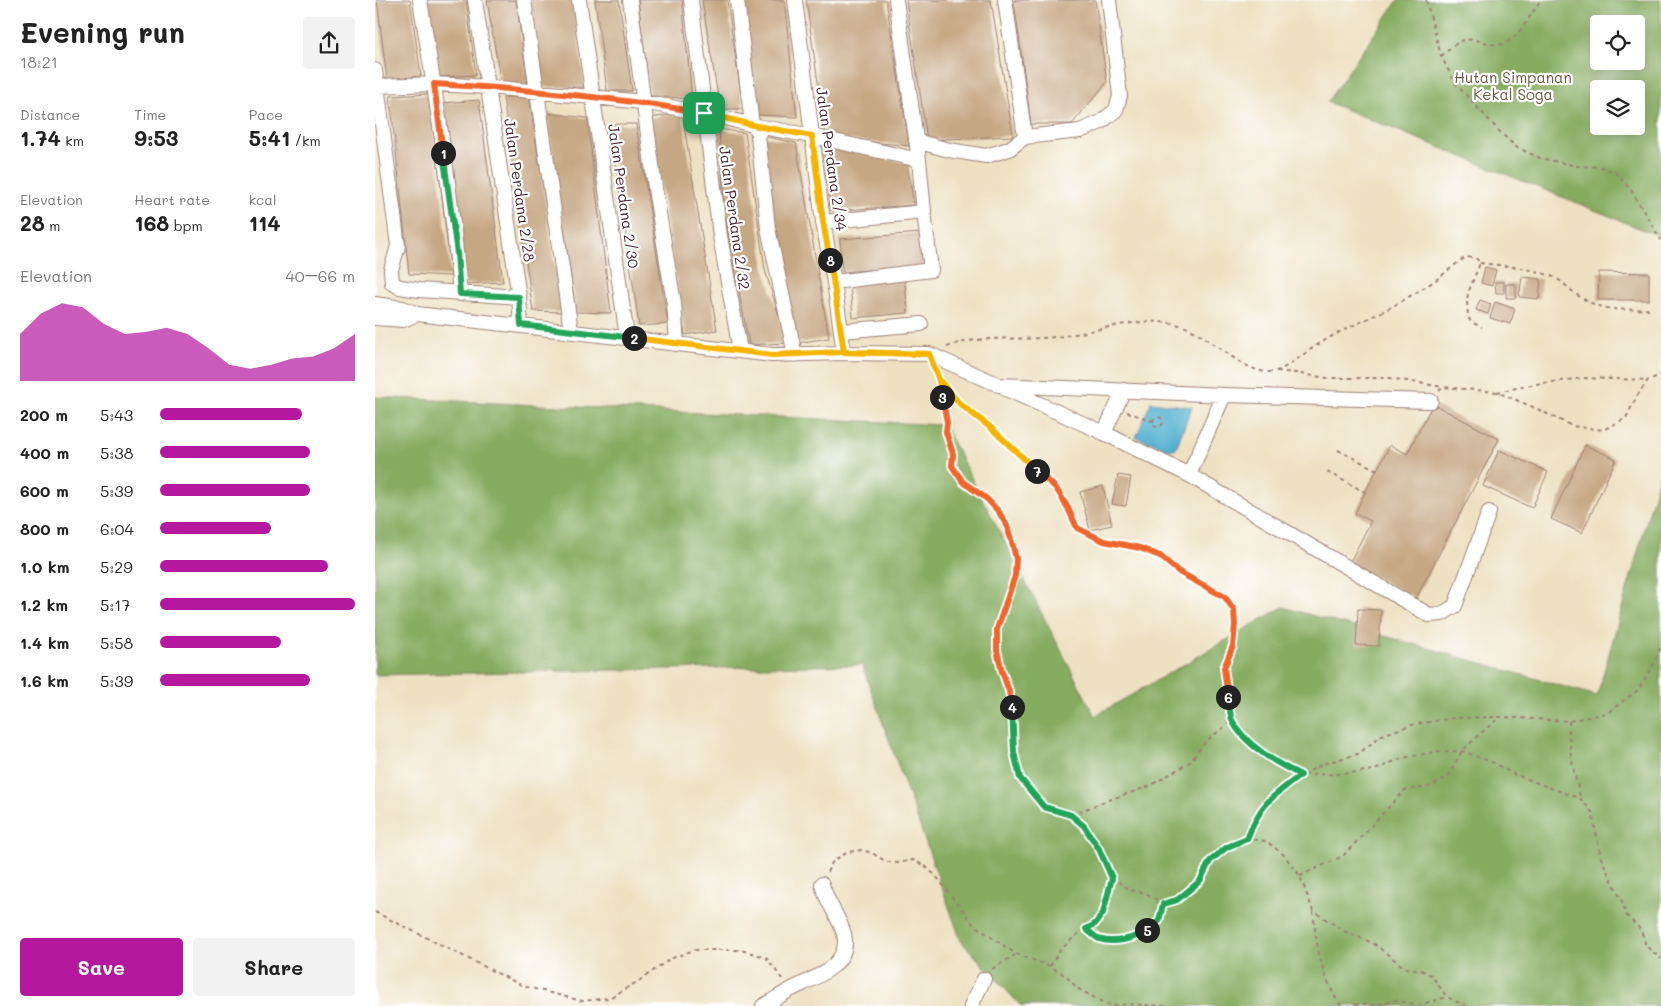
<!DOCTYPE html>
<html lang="en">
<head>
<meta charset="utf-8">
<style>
	:root { --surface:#fff; --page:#f2f2f2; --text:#222; --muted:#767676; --accent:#b5179e }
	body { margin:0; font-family:Mali,sans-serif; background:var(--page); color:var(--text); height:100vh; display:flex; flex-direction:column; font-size:19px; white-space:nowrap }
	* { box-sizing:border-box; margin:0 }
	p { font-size:16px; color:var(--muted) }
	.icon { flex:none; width:28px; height:28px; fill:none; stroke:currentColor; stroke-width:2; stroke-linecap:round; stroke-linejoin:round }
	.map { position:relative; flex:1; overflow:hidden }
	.sheet { display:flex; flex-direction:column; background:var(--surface); width:375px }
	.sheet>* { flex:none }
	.fabs { position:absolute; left:1215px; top:15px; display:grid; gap:10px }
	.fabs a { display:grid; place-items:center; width:55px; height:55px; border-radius:5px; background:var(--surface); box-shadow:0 2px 12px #0003; font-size:25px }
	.pin { position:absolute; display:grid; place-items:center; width:42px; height:42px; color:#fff; margin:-21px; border-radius:10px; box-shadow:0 2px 8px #0006 }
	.km { position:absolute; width:25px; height:25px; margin:-12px; border-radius:50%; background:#222; color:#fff; font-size:14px; line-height:25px; text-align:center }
	.round { display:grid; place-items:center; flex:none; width:52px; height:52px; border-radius:5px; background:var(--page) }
	.head { display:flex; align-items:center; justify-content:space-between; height:85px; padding:0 20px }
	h1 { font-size:28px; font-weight:700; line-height:38px }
	.figures { display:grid; grid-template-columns:repeat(3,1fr); gap:8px; height:85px; padding:5px 20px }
	.figures div { display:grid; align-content:center }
	.figures b { font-size:21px; font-weight:700 }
	.figures small { font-size:14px; font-weight:400 }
	.figures p { font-size:14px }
	.chart { height:140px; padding:10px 20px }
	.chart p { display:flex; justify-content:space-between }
	.chart svg { width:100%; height:90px; margin-top:5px; fill:var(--accent); opacity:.7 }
	.action { display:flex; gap:10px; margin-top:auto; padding:10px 20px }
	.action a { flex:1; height:58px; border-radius:5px; background:var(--accent); color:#fff; font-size:20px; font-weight:700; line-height:58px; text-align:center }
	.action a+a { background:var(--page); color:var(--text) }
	ul { padding:0 20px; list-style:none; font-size:16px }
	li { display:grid; grid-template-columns:80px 60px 1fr; align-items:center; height:38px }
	li i { height:12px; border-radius:6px; background:var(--accent) }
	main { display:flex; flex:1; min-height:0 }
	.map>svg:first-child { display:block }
</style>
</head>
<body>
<main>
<section class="sheet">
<div class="head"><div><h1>Evening run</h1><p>18:21</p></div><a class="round"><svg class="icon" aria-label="share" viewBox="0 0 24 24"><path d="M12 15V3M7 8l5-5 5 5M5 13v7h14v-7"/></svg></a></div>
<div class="figures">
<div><p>Distance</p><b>1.74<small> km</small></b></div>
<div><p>Time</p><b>9:53</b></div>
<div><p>Pace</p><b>5:41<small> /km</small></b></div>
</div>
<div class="figures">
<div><p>Elevation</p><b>28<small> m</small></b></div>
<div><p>Heart rate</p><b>168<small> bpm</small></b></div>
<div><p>kcal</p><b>114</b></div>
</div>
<div class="chart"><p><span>Elevation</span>40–66 m</p>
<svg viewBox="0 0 160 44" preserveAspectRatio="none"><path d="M0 44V21L10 11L20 6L30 8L40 16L50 21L60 20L70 18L80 21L90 28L100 36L110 38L120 36L130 33L140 32L150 28L160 21V44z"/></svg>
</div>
<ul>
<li><b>200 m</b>5:43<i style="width:73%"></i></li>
<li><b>400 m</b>5:38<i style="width:77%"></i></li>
<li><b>600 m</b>5:39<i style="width:77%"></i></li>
<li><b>800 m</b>6:04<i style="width:57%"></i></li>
<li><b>1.0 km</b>5:29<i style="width:86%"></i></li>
<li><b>1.2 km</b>5:17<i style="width:100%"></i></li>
<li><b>1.4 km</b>5:58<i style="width:62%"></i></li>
<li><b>1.6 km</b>5:39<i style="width:77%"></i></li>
</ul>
<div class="action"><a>Save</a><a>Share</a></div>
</section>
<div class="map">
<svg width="1286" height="1006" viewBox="0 0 1286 1006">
	<rect width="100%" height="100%" fill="#fff"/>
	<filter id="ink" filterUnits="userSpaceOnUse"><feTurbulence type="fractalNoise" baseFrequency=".02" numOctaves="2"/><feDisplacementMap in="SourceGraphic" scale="10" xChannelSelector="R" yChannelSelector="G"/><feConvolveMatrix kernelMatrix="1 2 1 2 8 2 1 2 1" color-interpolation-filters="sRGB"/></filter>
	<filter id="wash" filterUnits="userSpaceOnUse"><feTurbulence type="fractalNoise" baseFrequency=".0096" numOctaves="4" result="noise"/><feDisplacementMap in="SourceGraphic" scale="20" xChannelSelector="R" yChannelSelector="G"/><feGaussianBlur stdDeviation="1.12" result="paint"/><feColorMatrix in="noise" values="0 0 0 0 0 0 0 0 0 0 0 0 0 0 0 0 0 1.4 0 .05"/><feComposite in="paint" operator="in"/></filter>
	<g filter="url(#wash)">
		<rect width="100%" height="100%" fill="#eee1c2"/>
		<path fill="#86ac61" stroke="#686646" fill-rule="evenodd" d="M1023,0H1286V237L952,102ZM1224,24H1261V61H1224ZM1224,89H1261V126H1224Z
			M0,397L569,425L720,716L908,607L1222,696L1286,470V1006H646L586,941L487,665L0,675Z"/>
		<path fill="#52b0d0" stroke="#4e687e" d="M776,402L817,407L801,448L795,450L761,437Z"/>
		<g id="blocks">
			<path fill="#c6a784" d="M2,0H35L46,76L12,80Z
				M51,0H91L101,75L63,77Z
				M112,0H141L153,86L126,85Z
				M155,0H198L210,87H167Z
				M220,0H244L257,91H232Z
				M263,0H307L317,99L275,96Z
				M327,0H352L368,109H345Z
				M365,0H409L422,117L381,115Z
				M431,0H511L534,146L451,137Z
				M531,0H616L638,136L552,140Z
				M639,0H720L732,82L697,124H656Z
				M55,94L76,276L34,274L15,96Z
				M128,97H154L187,312L158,311Z
				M104,100L128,282L90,284L67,103Z
				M172,113L212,118L236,313L201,312Z
				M307,113L342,330L310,335L275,118Z
				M235,124H261L293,324L264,326Z
				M344,129L370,133L390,270L412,343L374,345L350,216Z
				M388,136L421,143L454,338L422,343L402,242Z
				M448,146L532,163L539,205L456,211Z
				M546,233L550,266L467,272L465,239Z
				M1110,267L1121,270L1117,286L1106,283Z
				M1224,272L1274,273V300H1223Z
				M529,275L533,313L478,318L475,283Z
				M1147,277L1166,279L1164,299L1144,297Z
				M1120,282H1129V293H1121Z
				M1131,284H1141V298H1131Z
				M1105,300L1116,304L1113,314L1101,310Z
				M1120,302L1140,309L1135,324L1115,318Z
				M1058,404L1124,439L1041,598L974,564L996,521L980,513L990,492L1015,445L1032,454Z
				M1210,445L1241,459L1207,533L1176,519Z
				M1124,450L1173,472L1157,508L1108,486Z
				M743,475L756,477L751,506L737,504Z
				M728,486L737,525L715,530L705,492Z
				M983,609L1006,610L1004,646L981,645Z"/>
		</g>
	</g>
	<g filter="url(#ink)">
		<use href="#blocks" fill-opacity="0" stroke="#9c8076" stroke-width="1"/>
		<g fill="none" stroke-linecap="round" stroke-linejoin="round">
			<defs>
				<path id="minor" d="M45,0C61,97 77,195 85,294
					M100,0L144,297L146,325
					M149,0L196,331
					M204,0L252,337
					M255,0L281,195L299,303L302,344
					M316,0L345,236L365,351
					M362,0L377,125
					M420,0L448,222L459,282L469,353
					M630,0L650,137
					M0,70L23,246L16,270L17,283L25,287L44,290L144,297
					M2,86L59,84L114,87L268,102L329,113L382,126L437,136L544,160
					M382,126L393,228L420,355
					M541,141L574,150L611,156L634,149L650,137L705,131L726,122L741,110L745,96L734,0
					M448,222L549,212L544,160L521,0
					M459,282L556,270L549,212
					M0,304L28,308L42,314L397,355L469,353L554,354L624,385L849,395L1056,401
					M0,318L28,320L42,314
					M467,331L546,324
					M631,389L729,433L814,475L1054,615L1067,614L1080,606L1114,512
					M729,433L749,390
					M814,475L849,395
					M388,1006C397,1001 406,995 415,990C438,978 477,966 469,934C464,916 451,902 447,884
					M596,1006L609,979"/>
			</defs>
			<use href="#minor" stroke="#9c8076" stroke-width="16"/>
			<path stroke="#9c8076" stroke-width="2" stroke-dasharray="4 4" stroke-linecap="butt" d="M1051,0L1066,56L1080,83L1125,132L1141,147L1165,158L1202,166L1226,167L1240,172L1256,190L1286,240
				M1066,56C1072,52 1078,45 1084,42C1100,33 1117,51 1132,42C1148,33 1155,14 1166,0
				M1105,263C1129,266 1153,267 1176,276C1185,279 1193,288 1201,294C1226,312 1245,310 1274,309
				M572,347C605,334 645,341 680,337C721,333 767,313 808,326C835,335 873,379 901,371C911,369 937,347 949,341C971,327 997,318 1020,305C1035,296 1051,287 1065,277C1074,270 1082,262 1092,257L1102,259L1105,263L1093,293L1092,301L1093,317L1096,322L1107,327
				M561,371L565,380L585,404L615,427L681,488L693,508L703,528L729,541L765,548L785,556L804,572L850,597L859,610L860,625L858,647L849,668L853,701L858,721L874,742L891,756L926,775L966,774L1000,770L1022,760L1033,757L1065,751H1087L1119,763L1138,774L1206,799L1217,812L1226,858L1247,901L1251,915L1266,930L1271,946L1286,959
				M902,371L920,373L952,378H1014L1068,387
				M565,383L567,402L572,422L571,432L578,453L577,466L587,483L612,499L624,512L632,526L638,546L641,559L640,576L634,596L622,629L621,650L637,706L639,752L645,777L669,807L696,815L709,826L724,849L737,877L755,890L771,893L788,904L802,900L825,881L835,861L852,847L872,839L891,841L909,855L925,876L938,911L971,932L998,943L1030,968L1046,970L1056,975L1072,997L1091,1006
				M1064,391L1068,387L1122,392L1158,407L1197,426L1228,430L1251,418L1262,396L1273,380L1286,375
				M1122,392L1161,384L1208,378L1273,380
				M752,412L778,421
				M778 422a5 5 0 1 1 10 0a5 5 0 1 1-10 0Z
				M963,450L1002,470
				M952,472L990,492
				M1194,721C1193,748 1199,773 1206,799
				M696,815L728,802L775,786L815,762L830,742L857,721
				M872,839L879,820L894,799L926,775L951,763L983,754L1007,735L1036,725L1078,718L1125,717L1194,721L1232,713L1263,690L1277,668L1286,647
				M452,872L458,861L473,852L486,850L497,853L512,862L523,863L538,860L550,866L561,876L599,925L641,954L675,966L691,976L702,988L729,1003L738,1006L752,1004L792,1006
				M925,876L968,856L1030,790L1054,787L1073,777L1087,751L1105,734L1125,717
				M938,911C942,949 945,973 966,1006
				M0,912L148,986L207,1001L234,998L264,981L295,959L319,950H366L391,957L407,979
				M711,929L724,939L742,941L766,934L784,921L788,904
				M675,966L685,950L704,933L720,924L729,913L737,878
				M617,969L640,955
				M972,1006L988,1004L1002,1005L1020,1000L1044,1005L1072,997"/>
			<use href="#minor" stroke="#fff" stroke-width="14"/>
		</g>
	</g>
	<g fill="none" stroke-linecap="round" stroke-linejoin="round" filter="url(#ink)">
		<defs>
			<path id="split-1" d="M68,153L59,84C149,89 240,97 329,113"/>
			<path id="split-2" d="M68,153L82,253L85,294L144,297L146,325L259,338"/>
			<path id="split-3" d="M259,338L397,355L469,352L554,354L564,380L567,397"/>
			<path id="split-4" d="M567,397L572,422L571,432L578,454L577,466L588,482L612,499L624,512L632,526L638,546L641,559L640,576L622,629V650L627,672L634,691L637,707"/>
			<path id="split-5" d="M637,707L639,752L645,778L669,807L696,815L709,826L724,849L737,878L728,913L720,924L711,929C715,932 720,937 724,939C739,944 760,939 772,930"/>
			<path id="split-6" d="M772,930L784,921L788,904L802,900L825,881L835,861L852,847L872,839C886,803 896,797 926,775C904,765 868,744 857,720C855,714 854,704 853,697"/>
			<path id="split-7" d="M662,471L681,488L693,508L702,528L729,541L765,548L785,556L804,572L850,597L859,610L860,625L858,646L849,668L853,697"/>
			<path id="split-8" d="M455,260L469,352L554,354L564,380L585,404L615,427L662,471"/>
			<path id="split-9" d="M329,113L382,126L437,136L448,222L455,260"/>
		</defs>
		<use href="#split-1" stroke="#fff" stroke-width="10"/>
		<use href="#split-2" stroke="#fff" stroke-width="10"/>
		<use href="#split-3" stroke="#fff" stroke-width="10"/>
		<use href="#split-4" stroke="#fff" stroke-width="10"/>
		<use href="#split-5" stroke="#fff" stroke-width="10"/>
		<use href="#split-6" stroke="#fff" stroke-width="10"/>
		<use href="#split-7" stroke="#fff" stroke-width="10"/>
		<use href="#split-8" stroke="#fff" stroke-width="10"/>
		<use href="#split-9" stroke="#fff" stroke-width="10"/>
		<use href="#split-1" stroke="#f0652b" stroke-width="6"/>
		<use href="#split-2" stroke="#22a559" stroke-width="6"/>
		<use href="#split-3" stroke="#f5b400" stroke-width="6"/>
		<use href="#split-4" stroke="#f0652b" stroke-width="6"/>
		<use href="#split-5" stroke="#22a559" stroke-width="6"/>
		<use href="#split-6" stroke="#22a559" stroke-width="6"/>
		<use href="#split-7" stroke="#f0652b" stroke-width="6"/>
		<use href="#split-8" stroke="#f5b400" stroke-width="6"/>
		<use href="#split-9" stroke="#f5b400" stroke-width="6"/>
	</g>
	<g text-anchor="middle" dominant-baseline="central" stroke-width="4.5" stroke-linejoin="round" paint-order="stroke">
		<g font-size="15" fill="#6b5a42" stroke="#fff">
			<text x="1138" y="77">Hutan Simpanan<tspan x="1138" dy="17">Kekal Soga</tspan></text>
		</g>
		<g font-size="15" fill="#4a1f2b" stroke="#fff">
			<text transform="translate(457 159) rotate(82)">Jalan Perdana 2/34</text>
			<text transform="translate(145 190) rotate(82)">Jalan Perdana 2/28</text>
			<text transform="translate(249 196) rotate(82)">Jalan Perdana 2/30</text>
			<text transform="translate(360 218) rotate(82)">Jalan Perdana 2/32</text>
		</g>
	</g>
</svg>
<div class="fabs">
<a><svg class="icon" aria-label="locate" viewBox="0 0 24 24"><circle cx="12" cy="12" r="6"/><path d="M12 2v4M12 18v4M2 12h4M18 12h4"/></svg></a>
<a><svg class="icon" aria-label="layers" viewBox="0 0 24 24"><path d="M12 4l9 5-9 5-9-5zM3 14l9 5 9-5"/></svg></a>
</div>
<div class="pin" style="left:329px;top:113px;background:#1e9e55"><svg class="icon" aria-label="arrive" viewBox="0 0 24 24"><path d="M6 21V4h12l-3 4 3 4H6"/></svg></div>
<b class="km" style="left:68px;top:153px">1</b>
<b class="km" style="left:259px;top:338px">2</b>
<b class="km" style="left:567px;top:397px">3</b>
<b class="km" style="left:637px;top:707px">4</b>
<b class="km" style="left:772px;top:930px">5</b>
<b class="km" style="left:853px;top:697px">6</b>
<b class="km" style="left:662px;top:471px">7</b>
<b class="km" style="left:455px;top:260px">8</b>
</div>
</main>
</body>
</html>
